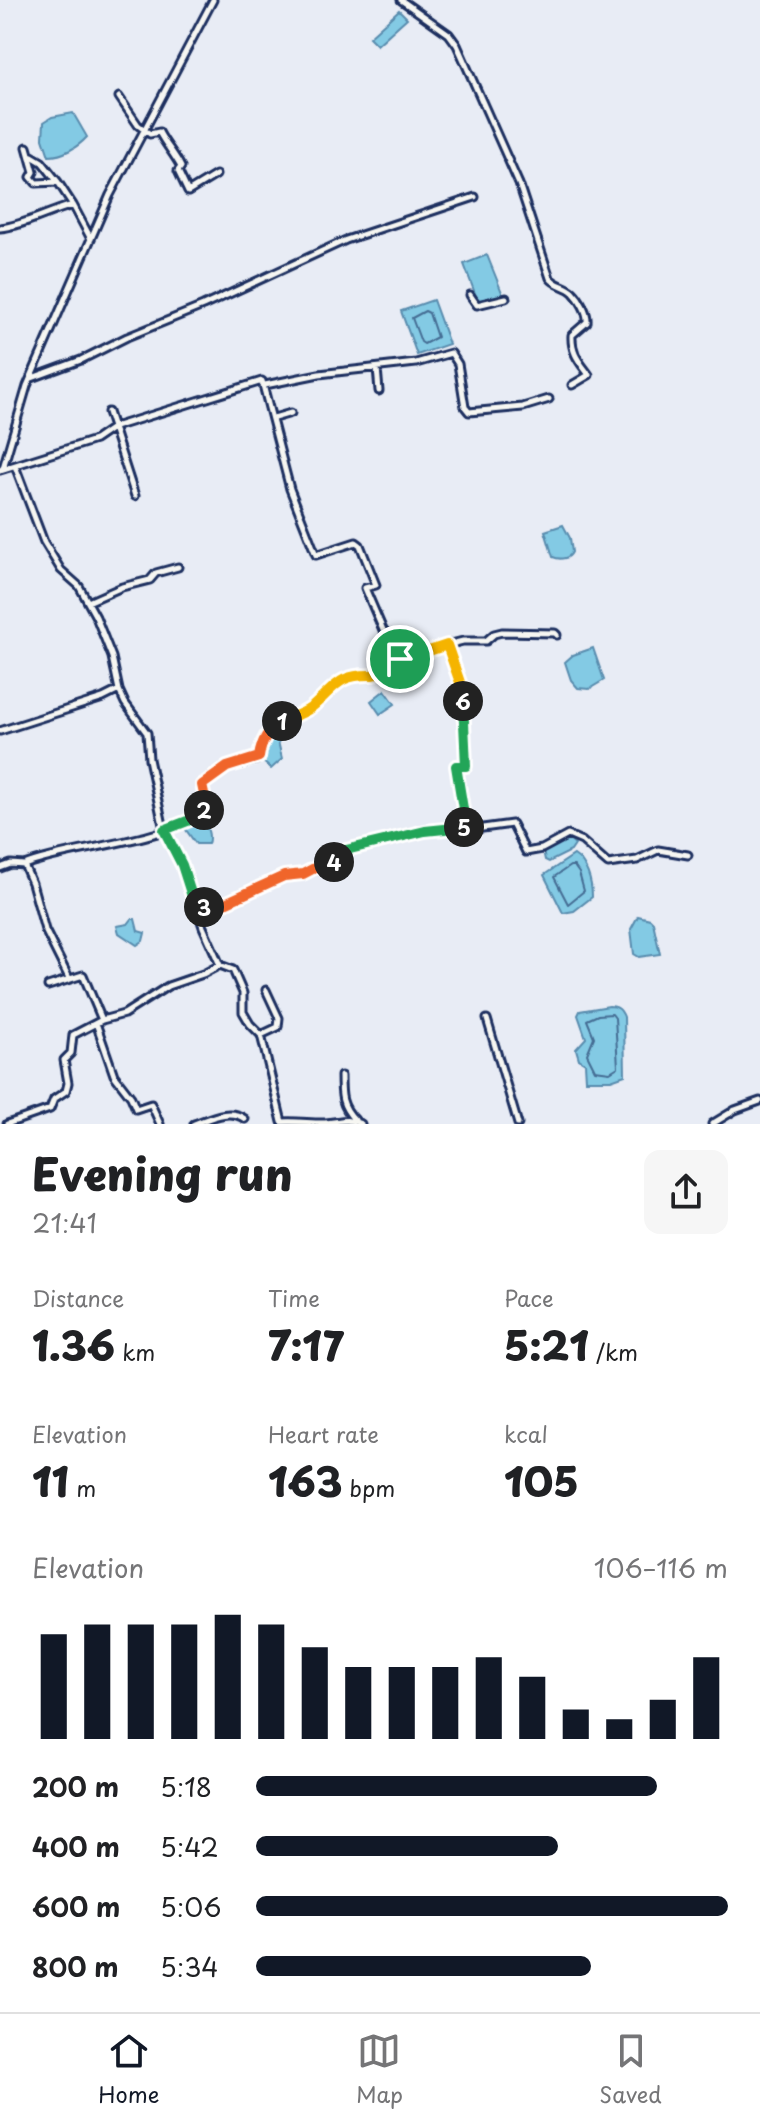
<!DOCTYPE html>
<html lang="en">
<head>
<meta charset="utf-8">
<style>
	:root { --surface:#fff; --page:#f6f6f6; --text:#202124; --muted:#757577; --line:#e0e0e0; --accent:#111827 }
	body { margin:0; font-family:"Playpen Sans",sans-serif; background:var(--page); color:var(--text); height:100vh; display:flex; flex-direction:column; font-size:30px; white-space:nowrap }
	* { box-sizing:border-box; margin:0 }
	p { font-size:26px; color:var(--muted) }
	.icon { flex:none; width:44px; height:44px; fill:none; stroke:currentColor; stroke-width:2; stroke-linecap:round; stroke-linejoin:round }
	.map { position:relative; height:1124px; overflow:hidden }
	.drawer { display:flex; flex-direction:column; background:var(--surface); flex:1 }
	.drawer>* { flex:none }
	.pin { position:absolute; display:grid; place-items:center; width:68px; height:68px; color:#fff; margin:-34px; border:4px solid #fff; border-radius:50%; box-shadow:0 2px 8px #0007 }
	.km { position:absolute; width:40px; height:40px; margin:-20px; border-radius:50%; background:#222; color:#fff; font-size:22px; line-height:40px; text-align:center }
	.round { display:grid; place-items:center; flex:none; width:84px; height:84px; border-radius:16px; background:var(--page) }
	.headline { display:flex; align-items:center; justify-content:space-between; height:136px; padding:0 32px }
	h1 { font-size:44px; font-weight:800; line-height:60px }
	.metrics { display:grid; grid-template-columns:repeat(3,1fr); gap:12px; height:136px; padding:8px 32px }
	.metrics div { display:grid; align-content:center }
	.metrics b { font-size:40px; font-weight:800 }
	.metrics small { font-size:22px; font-weight:400 }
	.metrics p { font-size:22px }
	.chart { height:224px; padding:16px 32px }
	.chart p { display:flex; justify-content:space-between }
	.chart svg { width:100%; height:144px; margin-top:8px; stroke:var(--accent); stroke-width:6 }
	ul { padding:0 32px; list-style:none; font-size:26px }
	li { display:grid; grid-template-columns:128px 96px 1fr; align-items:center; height:60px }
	li i { height:20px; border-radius:10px; background:var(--accent) }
	.dock { display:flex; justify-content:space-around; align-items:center; height:112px; border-top:2px solid var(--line); background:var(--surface); font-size:22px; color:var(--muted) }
	.dock a { display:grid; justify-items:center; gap:4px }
	.dock .current { color:var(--accent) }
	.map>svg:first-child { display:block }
</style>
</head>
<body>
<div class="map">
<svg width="760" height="1124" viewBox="0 0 760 1124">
	<rect width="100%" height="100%" fill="#e8ecf5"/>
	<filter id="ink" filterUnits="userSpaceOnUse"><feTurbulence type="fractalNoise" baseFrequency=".0125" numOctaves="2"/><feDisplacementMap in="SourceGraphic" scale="16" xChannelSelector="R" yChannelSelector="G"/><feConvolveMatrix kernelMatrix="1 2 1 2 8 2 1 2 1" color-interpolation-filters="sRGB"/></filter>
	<g filter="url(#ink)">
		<path fill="#83cae4" stroke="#598cae" stroke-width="2" d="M399,10L407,18L377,45L369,37Z
			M73,113L87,137C78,147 63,156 49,156L43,138L44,122L52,117Z
			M487,255L503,295L479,304L464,264Z
			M433,300L449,344L417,355L401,311Z
			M563,525L570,538L572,552C569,559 560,560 553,557L545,531Z
			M593,648L604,680L589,689L578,688L571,680L565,662L573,655Z
			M385,690L395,704L380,714L371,701Z
			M272,734L278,741L282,759L271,769L260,759L262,742Z
			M201,818C207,825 211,835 208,844H196L184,827Z
			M567,838L575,845L571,851L549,862L545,860L543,851Z
			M574,855C587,863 592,882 592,897L574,911L563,913L544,875Z
			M638,916L650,919L653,922L660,954L639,957L634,954L631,929Z
			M132,919H135L138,931L145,933L143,941L137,945L119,933L117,926L128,924Z
			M609,1006C617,1006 621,1009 624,1017L625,1075L611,1080H586L585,1063L579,1059L576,1049L586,1038L578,1015L580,1011Z"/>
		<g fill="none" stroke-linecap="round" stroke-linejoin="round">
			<path stroke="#456d94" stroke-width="2" d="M425,311L429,313L437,337L424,344L421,342L412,318Z
				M570,866H574L579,873L584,891L568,904L554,877Z
				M598,1015L612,1014L615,1018L618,1067L610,1072L595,1070L587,1054L594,1037L587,1020Z"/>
			<defs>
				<path id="street" d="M401,0L449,34L457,45L519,184L550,278C556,286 565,285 573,292C580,299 588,313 587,322L572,335C571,353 579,361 589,375L572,385
					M119,97L138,125L150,134L159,132C165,144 175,155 181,167L178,171L188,192L216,175
					M27,147L34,172L31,177L36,183L58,182L73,205
					M32,156L42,162L58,182
					M0,228C23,226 50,211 73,205L91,239
					M470,295L477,305L506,298
					M377,368L379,391
					M32,378L81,360L127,337L203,306L346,240L475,197
					M265,385L319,374L416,363L451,353L458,364L465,407L469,412L523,407L549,399
					M108,412L135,496
					M274,418L291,413
					M3,468L27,386L110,195L213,0
					M0,470L95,440L114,427L262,381L290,489L316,555L356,542L360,545L376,585L365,588L383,630L397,646L400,659
					M88,602L122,587L150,580L156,573L178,567
					M447,645L463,691L466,766H456L468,830L512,824L526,852L542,849L568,835L582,841L608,864L637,860L658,850L688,855
					M0,731L103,698L119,690
					M24,865L32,883L45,930L69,978
					M0,868L11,864L24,865C76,845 166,844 207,808L202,785L227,767L256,760L259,757C262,721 286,725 309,709C337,689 332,674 373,675L380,666L394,659L411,662L429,651L447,645L463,641H486L494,634L502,632L555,633L557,635
					M196,909L225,903L284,876L303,874L324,863L334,862L343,857L346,850L425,831L466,827
					M220,965L233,970L243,993V1012L250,1024L261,1035L282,1122C296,1121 309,1123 322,1123C337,1123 347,1117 361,1124
					M48,986L83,975L102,1020
					M487,1019L518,1124
					M96,1023L114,1075L131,1097L136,1109L151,1104L160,1124
					M261,1035L278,1027L279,1018L266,990
					M341,1076C341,1095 341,1106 355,1120
					M7,1124L50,1109L54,1099L66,1091L68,1083L64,1060L71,1053L73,1035L102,1020L124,1014L168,986L203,974L220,965L203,927L182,865L164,830L149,759L147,733L125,703L119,690L112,657L96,617L79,586L61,570L44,542L15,466
					M194,1124C211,1118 229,1108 245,1119
					M712,1124L735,1110L760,1101"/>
			</defs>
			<use href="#street" stroke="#1b2f5e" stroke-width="11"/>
			<use href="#street" stroke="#f6f6f2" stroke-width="5"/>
		</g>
	</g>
	<g fill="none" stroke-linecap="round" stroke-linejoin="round" filter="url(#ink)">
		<defs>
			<path id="split-1" d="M282,721C292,717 303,714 312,707C336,687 337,674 373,675L380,666L400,659"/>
			<path id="split-2" d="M204,810L207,808L202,785L227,767L259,757C261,743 268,728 282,721"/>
			<path id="split-3" d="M204,810L190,820L164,830L182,865L196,909L204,907"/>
			<path id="split-4" d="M204,907L225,903L284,876L303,874L324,863L334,862"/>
			<path id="split-5" d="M334,862L343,857L346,850L425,831L464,827"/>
			<path id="split-6" d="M463,701L466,766H456L466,827H464"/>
			<path id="split-7" d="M400,659L411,662L429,651L447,645L463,691V701"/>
		</defs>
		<use href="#split-1" stroke="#fff" stroke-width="16"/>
		<use href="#split-2" stroke="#fff" stroke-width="16"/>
		<use href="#split-3" stroke="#fff" stroke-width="16"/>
		<use href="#split-4" stroke="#fff" stroke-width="16"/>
		<use href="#split-5" stroke="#fff" stroke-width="16"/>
		<use href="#split-6" stroke="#fff" stroke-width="16"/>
		<use href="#split-7" stroke="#fff" stroke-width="16"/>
		<use href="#split-1" stroke="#f5b400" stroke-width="10"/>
		<use href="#split-2" stroke="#f0652b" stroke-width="10"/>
		<use href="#split-3" stroke="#22a559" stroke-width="10"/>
		<use href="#split-4" stroke="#f0652b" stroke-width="10"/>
		<use href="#split-5" stroke="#22a559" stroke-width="10"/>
		<use href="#split-6" stroke="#22a559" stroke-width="10"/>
		<use href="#split-7" stroke="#f5b400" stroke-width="10"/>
	</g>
</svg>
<div class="pin" style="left:400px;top:659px;background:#1e9e55"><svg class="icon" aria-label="arrive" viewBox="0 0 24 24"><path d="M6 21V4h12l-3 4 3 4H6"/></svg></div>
<b class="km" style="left:282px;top:721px">1</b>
<b class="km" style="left:204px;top:810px">2</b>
<b class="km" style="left:204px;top:907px">3</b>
<b class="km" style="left:334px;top:862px">4</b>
<b class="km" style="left:464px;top:827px">5</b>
<b class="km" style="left:463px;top:701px">6</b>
</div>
<section class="drawer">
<div class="headline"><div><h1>Evening run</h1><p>21:41</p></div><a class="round"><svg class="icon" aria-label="share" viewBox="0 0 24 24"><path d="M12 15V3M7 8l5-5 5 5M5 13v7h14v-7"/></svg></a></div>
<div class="metrics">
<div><p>Distance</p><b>1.36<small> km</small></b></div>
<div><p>Time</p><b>7:17</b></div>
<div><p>Pace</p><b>5:21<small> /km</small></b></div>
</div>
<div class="metrics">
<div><p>Elevation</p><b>11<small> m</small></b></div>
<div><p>Heart rate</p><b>163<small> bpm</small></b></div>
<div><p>kcal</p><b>105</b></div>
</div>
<div class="chart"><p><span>Elevation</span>106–116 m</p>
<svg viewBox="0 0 160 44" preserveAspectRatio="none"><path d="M5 44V12M15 44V9M25 44V9M35 44V9M45 44V6M55 44V9M65 44V16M75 44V22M85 44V22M95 44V22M105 44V19M115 44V25M125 44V35M135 44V38M145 44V32M155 44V19"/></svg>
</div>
<ul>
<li><b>200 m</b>5:18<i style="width:85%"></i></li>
<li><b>400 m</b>5:42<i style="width:64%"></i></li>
<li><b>600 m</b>5:06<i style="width:100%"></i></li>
<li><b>800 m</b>5:34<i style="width:71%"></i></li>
</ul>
</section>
<nav class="dock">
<a class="current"><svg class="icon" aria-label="home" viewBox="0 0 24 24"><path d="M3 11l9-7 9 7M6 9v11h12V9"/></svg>Home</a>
<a><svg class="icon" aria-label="map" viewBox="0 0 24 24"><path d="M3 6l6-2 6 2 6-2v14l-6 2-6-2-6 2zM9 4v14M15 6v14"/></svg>Map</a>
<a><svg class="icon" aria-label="saved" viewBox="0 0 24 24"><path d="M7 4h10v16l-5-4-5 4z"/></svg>Saved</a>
</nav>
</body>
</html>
